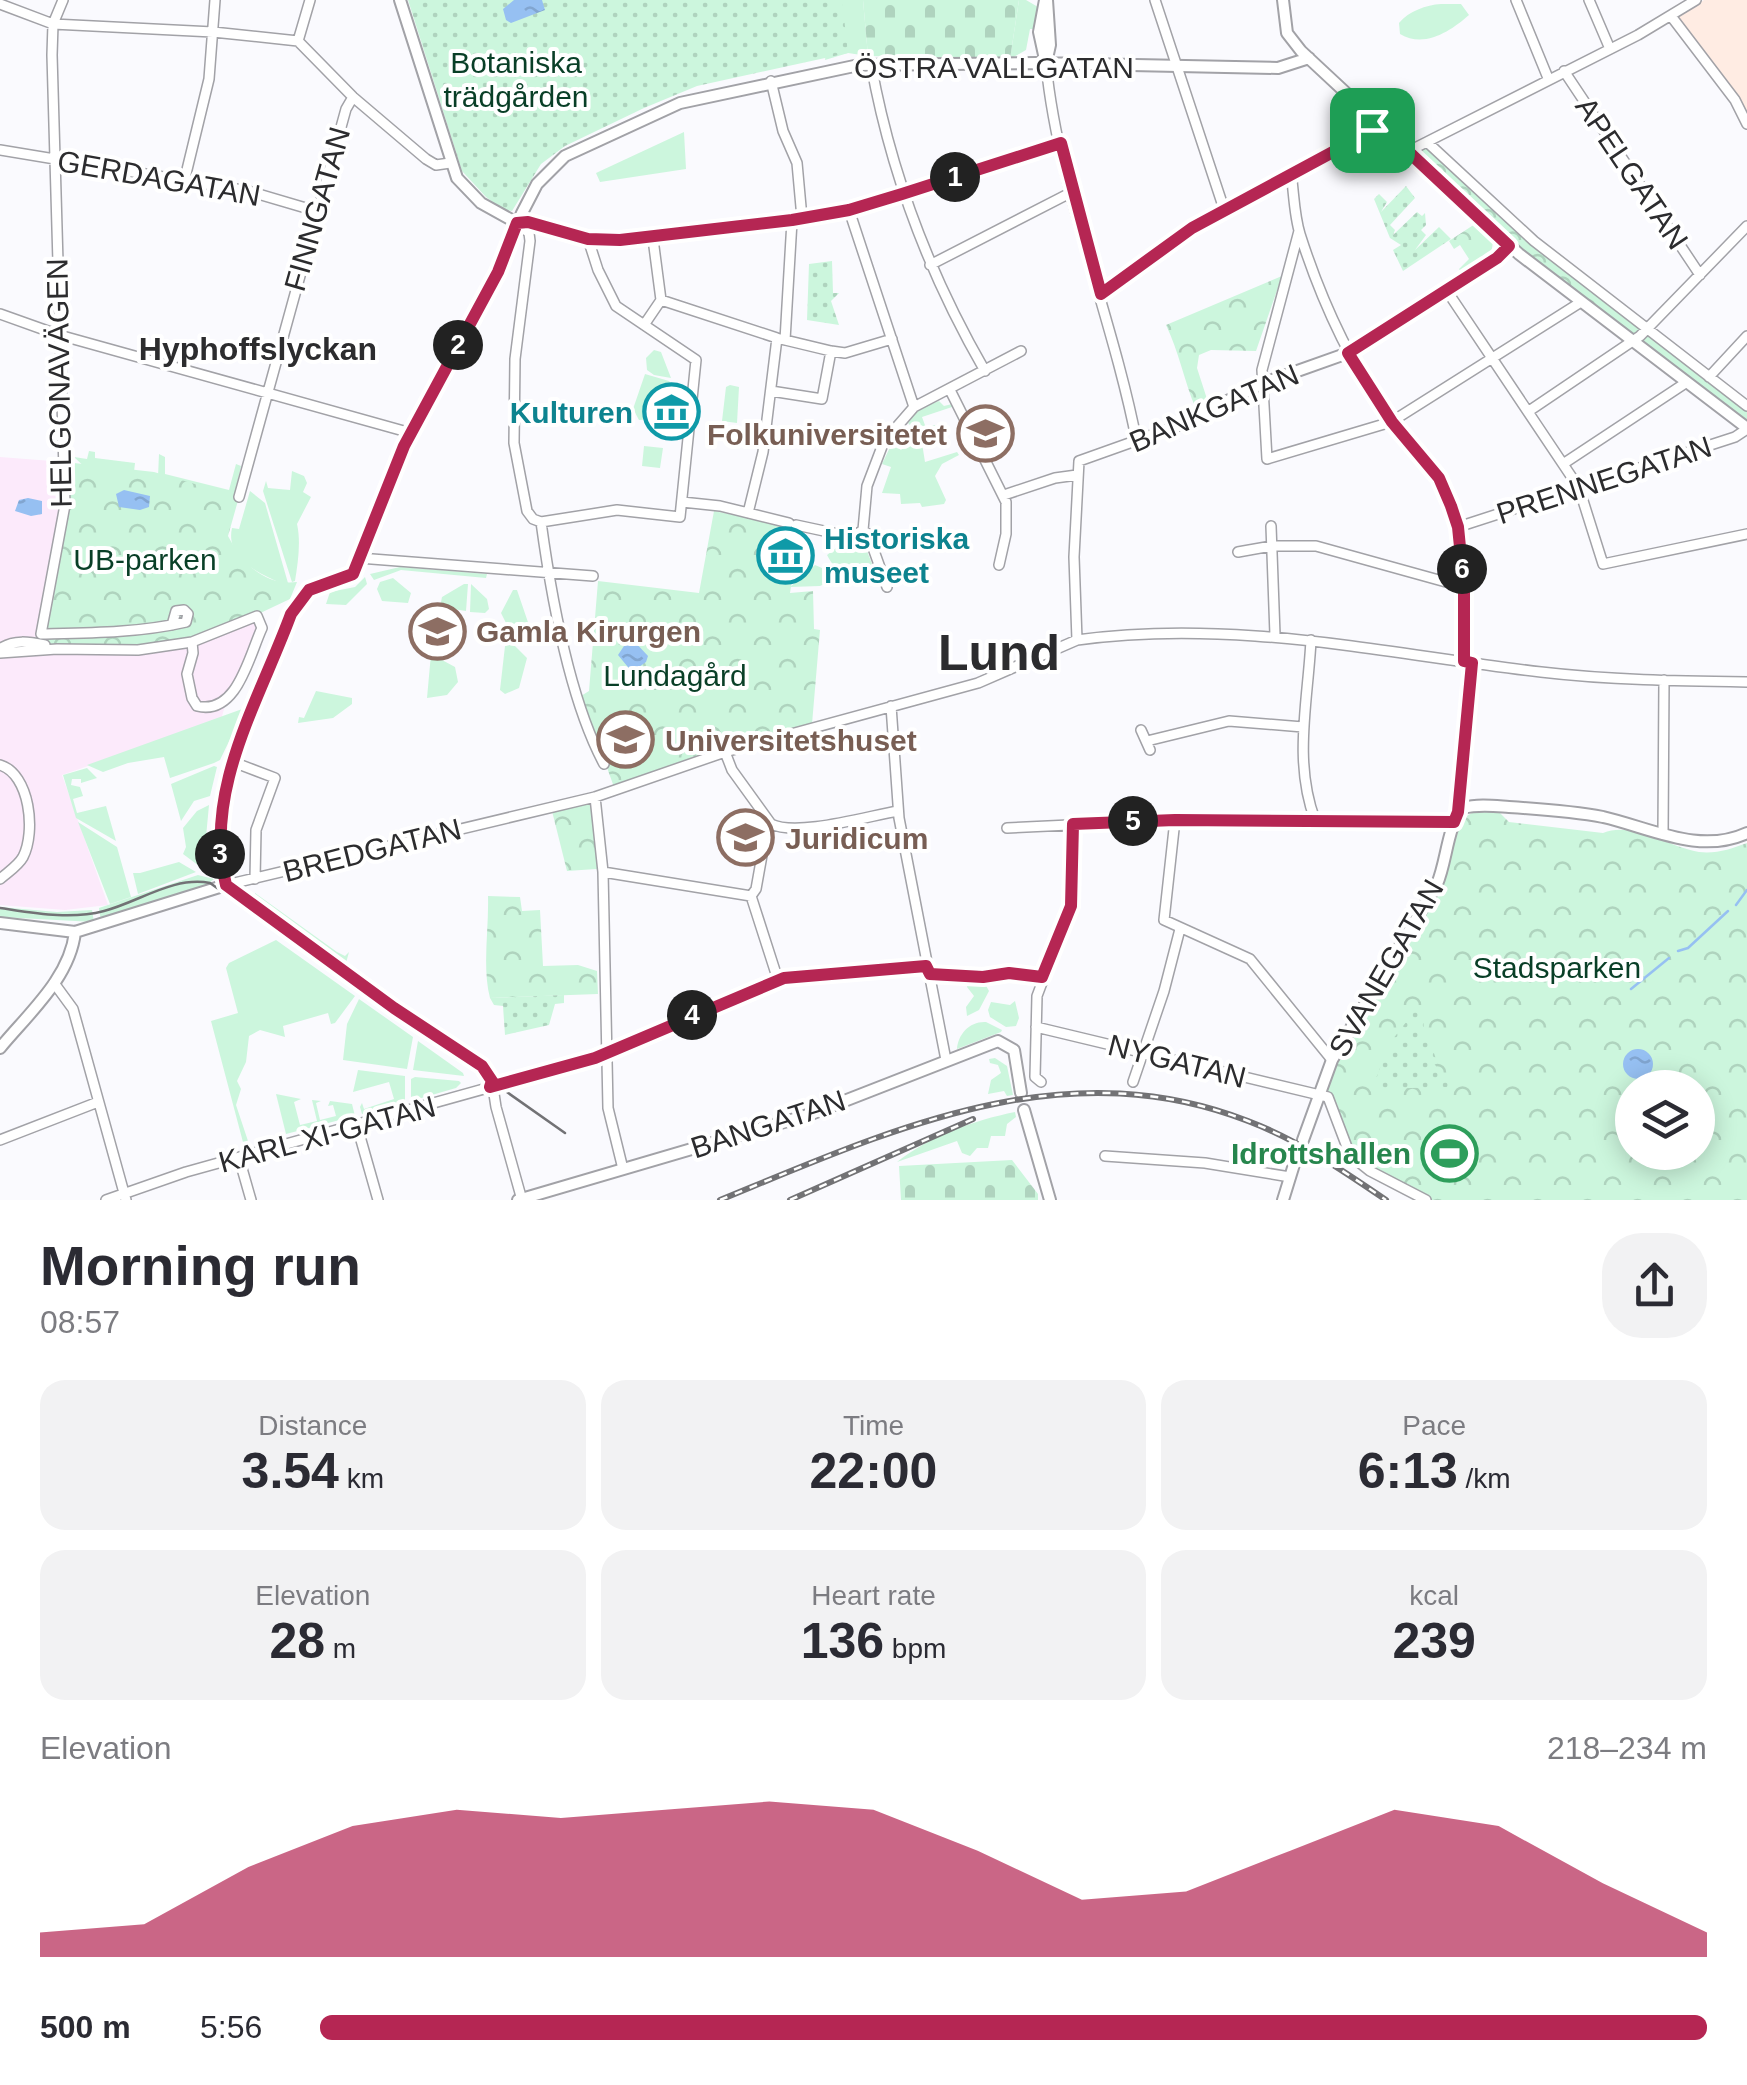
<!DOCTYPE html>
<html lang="en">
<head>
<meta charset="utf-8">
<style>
	:root { --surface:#fff; --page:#f2f2f3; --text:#2b2b33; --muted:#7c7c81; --accent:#b52653 }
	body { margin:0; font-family:Helvetica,sans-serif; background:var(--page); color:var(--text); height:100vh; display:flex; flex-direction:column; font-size:38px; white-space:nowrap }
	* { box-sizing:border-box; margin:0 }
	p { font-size:32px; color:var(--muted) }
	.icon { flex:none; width:55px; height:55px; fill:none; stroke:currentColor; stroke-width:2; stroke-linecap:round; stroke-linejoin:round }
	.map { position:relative; height:1200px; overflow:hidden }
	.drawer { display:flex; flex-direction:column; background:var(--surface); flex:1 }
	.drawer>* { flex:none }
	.buttons { position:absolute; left:1615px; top:1070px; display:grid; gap:20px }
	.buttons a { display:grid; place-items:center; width:100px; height:100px; border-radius:50%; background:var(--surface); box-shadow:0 5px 25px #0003; font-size:50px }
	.pin { position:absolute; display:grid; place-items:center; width:85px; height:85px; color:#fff; margin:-42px; border-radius:20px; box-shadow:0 5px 15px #0006 }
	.km { position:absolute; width:50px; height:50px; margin:-25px; border-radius:50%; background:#222; color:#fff; font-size:28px; line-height:50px; text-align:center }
	.round { display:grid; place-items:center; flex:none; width:105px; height:105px; border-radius:40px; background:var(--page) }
	.head { display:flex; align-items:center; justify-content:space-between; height:170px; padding:0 40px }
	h1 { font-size:55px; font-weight:600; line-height:75px }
	.stats { display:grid; grid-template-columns:repeat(3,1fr); gap:15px; height:170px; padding:10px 40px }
	.stats div { display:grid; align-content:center; border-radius:25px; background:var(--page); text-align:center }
	.stats b { font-size:50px; font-weight:600 }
	.stats small { font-size:28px; font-weight:400 }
	.stats p { font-size:28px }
	.chart { height:280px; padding:20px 40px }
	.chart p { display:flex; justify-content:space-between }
	.chart svg { width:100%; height:180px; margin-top:10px; fill:var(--accent); opacity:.7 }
	ul { padding:0 40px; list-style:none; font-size:32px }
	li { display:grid; grid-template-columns:160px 120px 1fr; align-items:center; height:75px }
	li i { height:25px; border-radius:12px; background:var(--accent) }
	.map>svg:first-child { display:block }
</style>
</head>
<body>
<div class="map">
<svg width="1747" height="1200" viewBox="0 0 1747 1200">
	<defs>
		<pattern id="cemetery-stones" width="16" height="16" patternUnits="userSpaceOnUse" patternTransform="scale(2.5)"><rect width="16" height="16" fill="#ccf6dd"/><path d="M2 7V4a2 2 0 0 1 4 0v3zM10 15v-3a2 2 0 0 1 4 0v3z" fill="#afd3be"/></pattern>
		<pattern id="park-crowns" width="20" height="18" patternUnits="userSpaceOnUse" patternTransform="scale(2.5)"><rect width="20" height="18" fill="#ccf6dd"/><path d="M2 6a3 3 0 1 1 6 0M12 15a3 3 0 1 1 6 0" fill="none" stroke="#afd3be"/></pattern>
		<pattern id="garden-dots" width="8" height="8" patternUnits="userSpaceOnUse" patternTransform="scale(2.5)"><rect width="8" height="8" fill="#ccf6dd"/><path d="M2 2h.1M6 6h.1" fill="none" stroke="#afd3be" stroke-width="1.8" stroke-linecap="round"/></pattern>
		<pattern id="water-ripples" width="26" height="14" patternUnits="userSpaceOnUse" patternTransform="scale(2.5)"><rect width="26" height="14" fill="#96c0f2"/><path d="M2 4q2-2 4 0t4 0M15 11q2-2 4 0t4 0" fill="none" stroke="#81a5d0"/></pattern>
	</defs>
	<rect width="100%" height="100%" fill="#fafafe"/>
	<path fill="#ffece3" d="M1704,0H1747V116L1742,105L1678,17Z"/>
	<path fill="#fceafb" d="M0,457L65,462V505L41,634L31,649L257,616L262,628L226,702L221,720L62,775L108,905L65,910L0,905Z"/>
	<path fill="#ccf6dd" d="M833,0H863L868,56L848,53L825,60Z
		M1019,0H1026L1038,7L1036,29H1030L1026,50L1010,59Z
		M1441,4H1461L1469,15C1452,30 1425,49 1400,34L1399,23C1409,11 1426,5 1441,4Z
		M684,132L686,169L600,182L596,173Z
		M654,350L661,352L671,378L654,375L647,370L646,358Z
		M645,374L669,381L676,389L674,406L665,421L662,420L663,404L654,403L652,419L639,420L633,409Z
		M730,385L739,387L737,423L722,421L726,387Z
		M939,401L944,406L952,404V407L922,417L926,428L935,425L938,431L921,437L925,462L957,452L959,455L942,464L935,476L946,500L944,504L922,507L920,503L901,504L900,494L882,493L891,467L882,464L892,443L901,450L918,433L908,423L920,408Z
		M644,446L663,448L660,468L642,466Z
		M89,451L95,452V458L135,463L134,472L91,473L74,457L87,459Z
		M159,454L165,457V474L229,490L236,464L241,466L234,497L158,477Z
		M292,471L304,476L307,483L303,492L311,497L297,524C301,541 298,563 295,581L292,582L263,491L266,481L268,488L290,490Z
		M250,491L265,503L288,583L283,584C260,574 225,559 232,528L239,529Z
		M841,544L867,551L874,569L872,579C850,581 838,576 827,555Z
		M815,565L822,568L829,565L837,578L820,586L790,587Z
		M400,567L487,574L486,578L401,570L374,580L370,574Z
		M365,577L367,584L346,605L326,604L330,592L355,587Z
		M393,578L411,593L408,603L382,601L377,589L380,582Z
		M464,584H468L466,611L440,607L442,597Z
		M471,584L487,599L489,609L485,613L470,612Z
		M513,590H517L531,631L527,642L513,637L501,613Z
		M512,643L527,658L519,688L505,694L500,690L505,646Z
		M431,654L455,667L458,682L447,695L427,698Z
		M316,691L352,698V704L333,718L298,723L299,717L304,718Z
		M245,708L220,760L214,763L170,778L164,757L128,763L103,772L87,765Z
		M214,766L217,767L210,796L194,801L181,821L171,784Z
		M87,768L97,778L81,783V779H72L71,785L80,787L83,796L73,799L77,813L106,806L116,841L76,818L63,775Z
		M209,805L206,837L210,874L183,854L186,847L183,828L197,811Z
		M78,822L117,847L131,897L110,904Z
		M179,862L196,872L138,894L133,873H140Z
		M198,875L214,879L204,887L101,921L99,908Z
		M255,893L337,952L345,956L349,952L346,963L255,898Z
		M0,907L57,912L92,910L94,922L0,917Z
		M276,940L355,996L335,1023L331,1024L328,1013L283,1026L285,1037L260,1030L249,1036L246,1062L237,1081L241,1089L236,1105L249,1144L244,1146L211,1021L238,1013L226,968L229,963Z
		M968,981L984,982L989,991L979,1010L967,1016L966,1007L974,996L967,987Z
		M359,999L413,1037L407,1069L343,1060L347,1024Z
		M1015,1001L1019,1018L1016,1026L1006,1027L990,1017L988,1010L991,1002L1010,1005Z
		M986,1022L1002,1030L1001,1032L957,1049C958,1034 970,1021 986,1022Z
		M418,1041L463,1073L464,1076L413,1070Z
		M995,1058L1007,1066L1013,1095L1007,1096L1004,1091L988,1094L991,1080L1001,1073L998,1065L990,1063L989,1059Z
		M358,1070L405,1076V1101L362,1114L360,1107L362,1103L364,1109L394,1099L389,1082L353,1092Z
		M415,1077L459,1081L461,1083L456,1088L411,1101V1079Z
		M276,1094L301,1099L294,1102L300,1125L317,1121L312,1100L321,1101L316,1103L320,1120L336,1116L333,1105L328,1106L330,1101L352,1104L355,1116L286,1134Z
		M1015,1112L1016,1117L1007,1124L1005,1136H991L988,1148H977L970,1156L962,1153L957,1141L897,1162C930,1136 975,1120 1015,1112Z"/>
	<path fill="url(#cemetery-stones)" d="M863,0H1019L1010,59L868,56Z
		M1012,1160L1038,1194V1200H901L899,1166Z"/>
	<path fill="url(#park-crowns)" fill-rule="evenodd" d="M1427,142L1534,241L1747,406V428L1581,302L1409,151Z
		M1475,224L1493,242L1491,254L1462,273L1459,269L1469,259L1460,245L1454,249L1449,241Z
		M1282,276L1256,351L1211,350L1199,355L1197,368L1207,399L1195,407C1184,380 1179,352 1166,325Z
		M65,462L154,472L239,497L228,536C242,563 264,586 297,582L290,599L210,637L138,650H30C59,607 62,515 65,462Z
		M714,511L800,528L790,593L813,591L814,629L820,630L812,724L682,761L614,787L581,696L589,691L598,581L699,593Z
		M595,797L603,872L596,869L567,871L551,807Z
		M1476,811H1498L1509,822L1603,833C1633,821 1668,847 1699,852C1716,854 1731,849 1747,843V1200H1424L1354,1154L1346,1139L1337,1104L1323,1094L1334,1066L1356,1033L1447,869L1462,818ZM1632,1088H1698V1152H1632Z
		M488,896L520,897L522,911L540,910L543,966L578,965L597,971L598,994L490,998C482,967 489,929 488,896Z"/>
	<path fill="url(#garden-dots)" d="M408,0H842L848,53L697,86L644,108L565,146L541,164L512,211L502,209L486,197L462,171Z
		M1406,186L1415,198L1390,225L1395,230L1393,235L1417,212L1422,216L1425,213L1426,225L1421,230L1426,235L1415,250L1439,227L1451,239L1403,271L1393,250L1401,245L1390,238L1374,199L1379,194L1387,202L1381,212Z
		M832,261L833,293H839L831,301L839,325L807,320L809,264Z
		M564,995V1003L555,1004L549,1025L505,1035L503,1006L494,1005L490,998Z
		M1418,1007L1423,1010L1424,1036H1428L1436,1059L1433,1062L1451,1087L1372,1089L1389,1044Z"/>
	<path fill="url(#water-ripples)" d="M514,0H542L545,10L511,23L506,20L503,9Z
		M124,490L150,496L149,507L140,510L119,507L116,494Z
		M28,498L42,501V514L31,516L15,511L19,500Z
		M634,641L648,656L646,662L632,672L618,655L624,646Z
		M1623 1064a15 15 0 1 1 30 0a15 15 0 1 1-30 0Z"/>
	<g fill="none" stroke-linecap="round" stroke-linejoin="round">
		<path stroke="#96c0f2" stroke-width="2.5" d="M1736,905L1747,890
			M1678,951L1688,948L1728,911
			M1631,989L1669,958"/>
		<defs>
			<path id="minor" d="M63,0L53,24L52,55L65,505L41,634C90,633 138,633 186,622L188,614L184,610L176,611L172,625
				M1155,0L1224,209
				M1516,0L1548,78
				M1589,0L1610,49
				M0,4L53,24L213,32L298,41L353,97L426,159L436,165L450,163
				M1671,16L1735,100L1747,124
				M298,41L310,0
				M871,64C891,175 929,274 985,371
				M1046,64C1058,188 1113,318 1137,443
				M1564,71L1700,275
				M771,81L783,131L797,163L802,218
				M1427,142L1534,241L1747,406
				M0,150L248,191L316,211
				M1409,151L1638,35L1696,0
				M1291,173C1294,193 1294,215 1300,234C1320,297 1349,360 1386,414C1403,439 1431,459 1444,487C1467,539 1469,605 1464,661
				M184,182L209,79L215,0
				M849,210L914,407
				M517,223L528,222L588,239L620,240L792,221L849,210L902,194L1061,143
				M517,223L529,233L530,241L515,359L514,443L527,511L533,519L541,522
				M1299,231L1262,370L1267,459L1391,422L1581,302
				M588,239L598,270L616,306L696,360L680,517
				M930,265L1072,192
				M1447,291L1579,488L1603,564L1747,534
				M1101,294L1192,228L1381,125
				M661,300L777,338L831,351L845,353L892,339
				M0,314L59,335L411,433
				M644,325L661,300L653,239
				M785,340L792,221
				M1709,377L1747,336
				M950,390L1006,502V534L999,565
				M771,391L822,399L831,351
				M1529,411L1640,336L1747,226
				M1563,464L1687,382
				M1004,495L1055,478L1077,475
				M239,497L346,109L353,97
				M682,502L720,506L789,523
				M748,513L763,452L777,338
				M541,522C551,595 569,699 604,764
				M541,522L617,510L680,517
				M796,525L852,537L863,530
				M1271,526L1275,635
				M1458,527L1735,437L1747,429
				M863,530L867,486L883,444L894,430L914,407L1021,351
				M863,530L868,534L887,587
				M1238,552L1272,546H1316L1464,587
				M359,558L593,576
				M1077,640L1074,557L1079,461L1180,425
				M1311,640C1308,701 1293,761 1315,820
				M0,649C13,639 30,642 45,645
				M0,653L57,649L138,650L192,642L193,653L187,674L192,698L197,706C237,716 249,656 262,628L257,616L192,642
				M891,706L899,818L946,1060
				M1141,730L1150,750
				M1147,741L1229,721L1303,727
				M725,752L732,770L771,824
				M233,762L275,778L256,830L255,879
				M0,765C30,774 36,832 23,857C18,866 8,872 0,879
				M595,797L603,872L608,1108L623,1169
				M1458,812L1472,663
				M1175,820L1164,920L1250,959L1332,1060
				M771,824C797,837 868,816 898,811
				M1007,828L1175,820L1455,822
				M1663,834L1664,680
				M603,872L751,896
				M226,885L595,797L725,752L978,683L1077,640C1234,618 1387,654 1541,672C1609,680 1678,681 1747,682
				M226,885L394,1008L482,1066L492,1081L496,1107L522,1200
				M751,896L778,980
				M751,896L756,889L766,833L771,824
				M930,974L983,977L1009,973L1042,977
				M54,983L73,1009L126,1200
				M1036,1027L1328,1097L1350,1155L1370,1171L1426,1200
				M1041,1082L1035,1077L1037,996L1071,906L1073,824
				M1133,1082L1164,991L1180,929
				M357,1126L378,1200
				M0,1140L98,1102
				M1105,1156L1205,1163L1290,1177
				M239,1158L251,1200
				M106,1200L186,1172L595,1058L731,998L789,977L927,966"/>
			<path id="tertiary" d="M400,0L457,178L481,203L517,223
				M1045,0L1039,32L1046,64
				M1283,0L1287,33L1301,51L1519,254L1747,428
				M1046,63L1050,45L1047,0
				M1180,425L1261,384L1348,353L1497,258L1509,246
				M0,923L75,932L226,885C203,790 259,701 291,614L309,589L353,574L404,447L498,271L522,213L537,184L565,156L680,103L859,65L1037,63L1278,68L1309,58
				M0,1048C28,1014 70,978 75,932
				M1024,1110L1050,1200
				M1303,1140L1332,1060L1437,884C1447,861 1447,826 1463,808C1478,804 1494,806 1509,807C1541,809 1572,811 1603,817C1651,828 1699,855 1747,833
				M518,1200L811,1114L998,1041L1014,1050L1021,1093
				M1283,1200L1296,1158"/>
		</defs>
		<use href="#minor" stroke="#a2a2a7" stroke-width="12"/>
		<use href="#tertiary" stroke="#a2a2a7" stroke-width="14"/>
		<use href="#minor" stroke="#fff" stroke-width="9"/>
		<use href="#tertiary" stroke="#fff" stroke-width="10"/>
		<path stroke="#727275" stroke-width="2.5" d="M0,908C34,913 70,920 104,911C139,902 173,876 210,883L565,1133"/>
		<defs>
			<path id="rail" d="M720,1200C891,1130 1063,1049 1248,1121C1298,1140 1342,1170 1386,1200
				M790,1200L973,1119"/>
		</defs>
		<use href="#rail" stroke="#727275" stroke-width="6"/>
		<use href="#rail" stroke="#fff" stroke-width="2.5" stroke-dasharray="8" stroke-linecap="butt"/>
	</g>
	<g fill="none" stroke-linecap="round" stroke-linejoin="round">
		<defs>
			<path id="route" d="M1381,126L1509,246L1497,258L1348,353L1392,422L1439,478L1451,506L1458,527L1464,587V661L1472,663L1458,812L1454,822L1175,820L1073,824L1071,906L1042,977L1009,973L983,977L930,974L926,966L784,978L595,1058L490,1087L492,1081L482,1066L394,1008L226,885C203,790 259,701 291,614L309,590L353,574L404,446L498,272L517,223L528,222L588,239L620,240L792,220L849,210L902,194L1061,143L1101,294L1192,228Z"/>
		</defs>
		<use href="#route" stroke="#fff" stroke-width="20"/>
		<use href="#route" stroke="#b52653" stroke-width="12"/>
	</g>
	<defs>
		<symbol id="museum-ring" viewBox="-11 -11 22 22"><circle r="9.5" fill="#fff" stroke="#0f9aa8" stroke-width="1.5"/><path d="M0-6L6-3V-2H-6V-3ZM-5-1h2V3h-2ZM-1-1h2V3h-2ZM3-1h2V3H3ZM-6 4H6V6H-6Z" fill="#0f9aa8"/></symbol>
		<symbol id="university-ring" viewBox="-11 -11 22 22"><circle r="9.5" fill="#fff" stroke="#8d6e63" stroke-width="1.5"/><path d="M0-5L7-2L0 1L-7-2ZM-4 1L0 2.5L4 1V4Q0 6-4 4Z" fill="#8d6e63"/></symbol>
		<symbol id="stadium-ring" viewBox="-11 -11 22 22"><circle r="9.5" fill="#fff" stroke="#2e9e5b" stroke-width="1.5"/><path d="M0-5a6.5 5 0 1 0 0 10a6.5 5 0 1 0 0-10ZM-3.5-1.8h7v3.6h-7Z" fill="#2e9e5b"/></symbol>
	</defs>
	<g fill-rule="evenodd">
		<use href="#museum-ring" x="640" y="380" width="63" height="63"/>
		<use href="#university-ring" x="954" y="402" width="63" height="63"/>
		<use href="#museum-ring" x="754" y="524" width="63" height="63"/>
		<use href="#university-ring" x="406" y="600" width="63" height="63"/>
		<use href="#university-ring" x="594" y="708" width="63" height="63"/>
		<use href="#university-ring" x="714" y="806" width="63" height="63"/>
		<use href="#stadium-ring" x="1418" y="1122" width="63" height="63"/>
	</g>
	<g text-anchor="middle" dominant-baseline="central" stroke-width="8" stroke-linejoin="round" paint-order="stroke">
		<g font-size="30" fill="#093f27" stroke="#fff">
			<text x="516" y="62">Botaniska<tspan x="516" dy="34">trädgården</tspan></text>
			<text x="145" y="559">UB-parken</text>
			<text x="675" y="675">Lundagård</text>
			<text x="1557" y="967">Stadsparken</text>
		</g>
		<g font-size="30" fill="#2c2c2e" stroke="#fff">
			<text x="994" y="67">ÖSTRA VALLGATAN</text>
			<text transform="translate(1632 173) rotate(56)">APELGATAN</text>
			<text transform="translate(159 178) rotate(10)">GERDAGATAN</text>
			<text transform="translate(317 209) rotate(-74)">FINNGATAN</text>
			<text transform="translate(59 383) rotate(-91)">HELGONAVÄGEN</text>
			<text transform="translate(1214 408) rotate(-23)">BANKGATAN</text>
			<text transform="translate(1604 480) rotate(-18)">PRENNEGATAN</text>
			<text transform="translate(372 850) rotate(-14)">BREDGATAN</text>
			<text transform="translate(1386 968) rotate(-60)">SVANEGATAN</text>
			<text transform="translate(1177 1061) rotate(14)">NYGATAN</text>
			<text transform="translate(768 1124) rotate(-18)">BANGATAN</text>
			<text transform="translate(327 1134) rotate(-15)">KARL XI-GATAN</text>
		</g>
		<g font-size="30" font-weight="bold" fill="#0d838f" stroke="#fff" text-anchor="end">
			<text x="633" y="412">Kulturen</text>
			<text x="824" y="538" text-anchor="start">Historiska<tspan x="824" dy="34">museet</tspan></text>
		</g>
		<g font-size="30" font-weight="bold" fill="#785e54" stroke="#fff" text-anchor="start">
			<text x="947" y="434" text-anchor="end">Folkuniversitetet</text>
			<text x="476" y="631">Gamla Kirurgen</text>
			<text x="665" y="740">Universitetshuset</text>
			<text x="785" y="838">Juridicum</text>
		</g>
		<g font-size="30" font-weight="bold" fill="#27864d" stroke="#fff" text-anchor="end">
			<text x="1411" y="1153">Idrottshallen</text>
		</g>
		<g font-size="32" font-weight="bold" fill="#2c2c2e" stroke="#fff">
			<text x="258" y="349">Hyphoffslyckan</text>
		</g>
		<g font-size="50" font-weight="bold" fill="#2c2c2e" stroke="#fff">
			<text x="999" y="653">Lund</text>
		</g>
	</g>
</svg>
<div class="buttons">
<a><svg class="icon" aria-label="layers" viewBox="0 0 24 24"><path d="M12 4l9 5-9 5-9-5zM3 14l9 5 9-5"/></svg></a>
</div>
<div class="pin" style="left:1372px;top:130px;background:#1e9e55"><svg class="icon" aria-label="arrive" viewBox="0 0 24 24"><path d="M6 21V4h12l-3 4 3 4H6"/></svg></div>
<b class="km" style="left:955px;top:177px">1</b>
<b class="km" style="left:458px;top:345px">2</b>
<b class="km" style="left:220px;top:854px">3</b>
<b class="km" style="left:692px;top:1015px">4</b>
<b class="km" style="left:1133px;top:821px">5</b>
<b class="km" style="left:1462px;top:569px">6</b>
</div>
<section class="drawer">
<div class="head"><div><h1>Morning run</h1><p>08:57</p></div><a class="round"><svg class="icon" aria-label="share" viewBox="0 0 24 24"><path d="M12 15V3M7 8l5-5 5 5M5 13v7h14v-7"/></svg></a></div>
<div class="stats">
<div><p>Distance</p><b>3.54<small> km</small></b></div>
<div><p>Time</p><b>22:00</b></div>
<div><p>Pace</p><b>6:13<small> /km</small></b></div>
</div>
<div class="stats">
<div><p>Elevation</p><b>28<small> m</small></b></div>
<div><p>Heart rate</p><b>136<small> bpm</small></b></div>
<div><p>kcal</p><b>239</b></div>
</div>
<div class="chart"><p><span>Elevation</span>218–234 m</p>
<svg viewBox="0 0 160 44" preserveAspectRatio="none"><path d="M0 44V38L10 36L20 22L30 12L40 8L50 10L60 8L70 6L80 8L90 18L100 30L110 28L120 18L130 8L140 12L150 26L160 38V44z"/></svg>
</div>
<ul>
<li><b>500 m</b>5:56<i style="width:100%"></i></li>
</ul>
</section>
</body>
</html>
